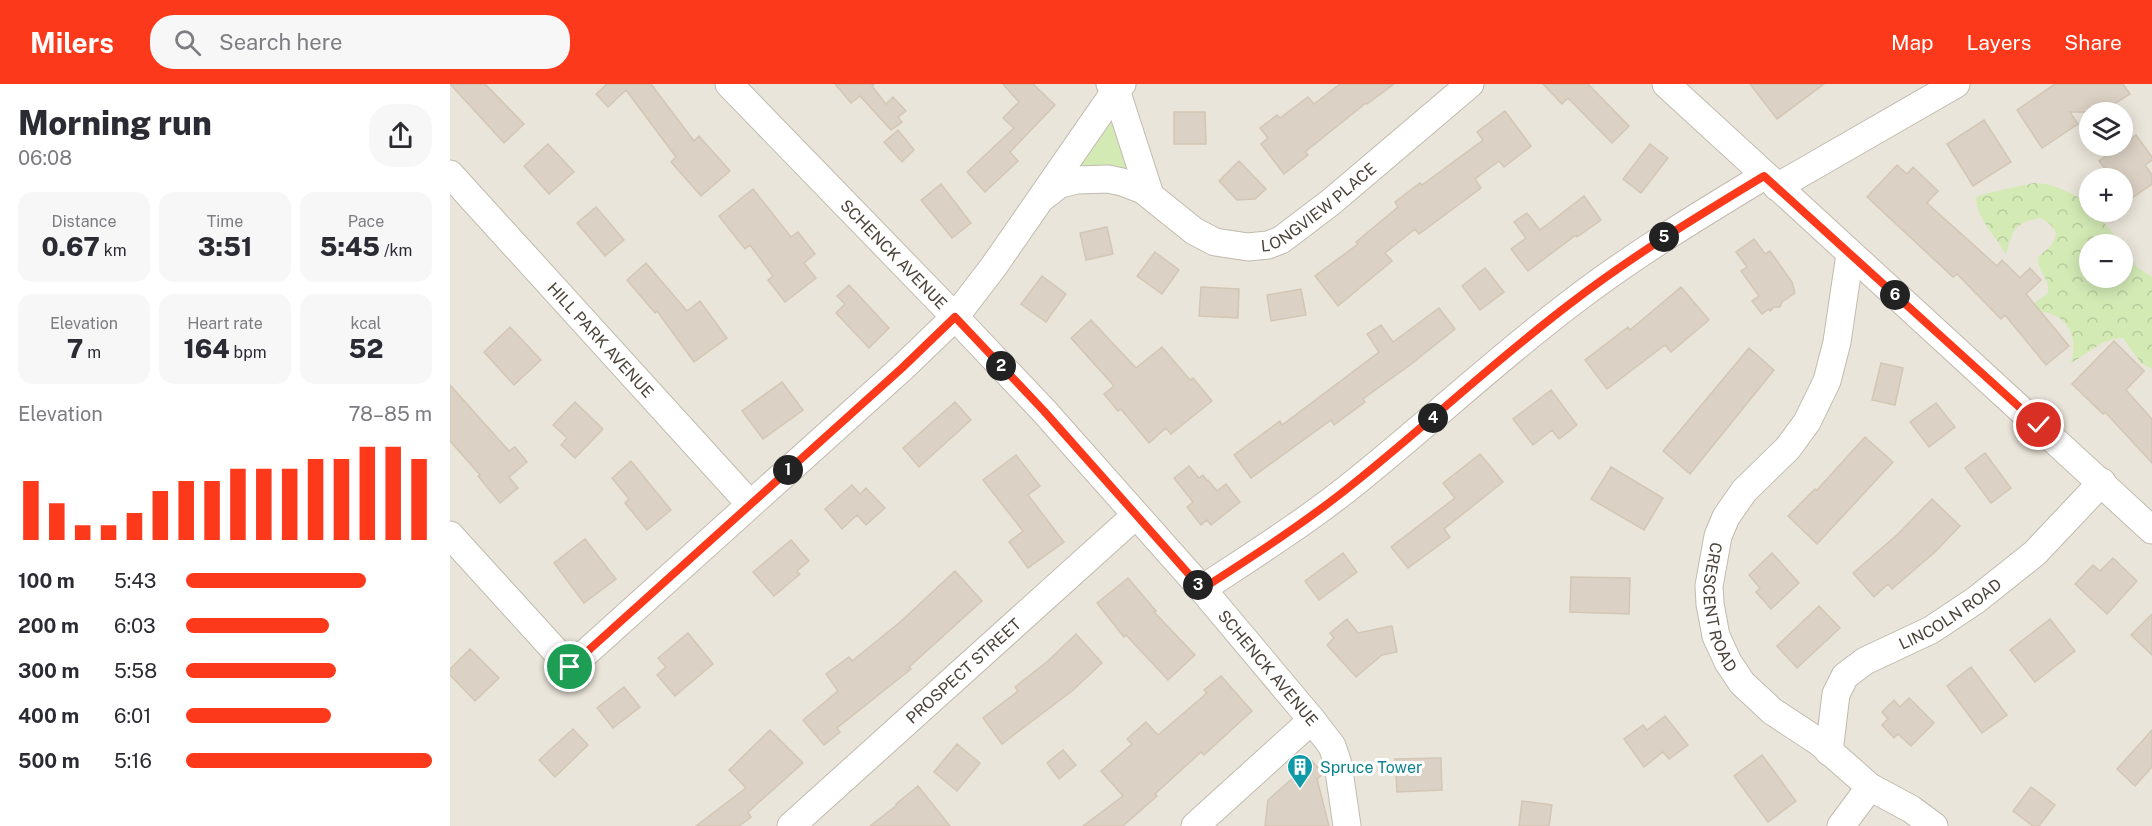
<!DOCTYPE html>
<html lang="en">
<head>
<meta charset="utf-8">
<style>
	:root { --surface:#fff; --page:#f7f7f7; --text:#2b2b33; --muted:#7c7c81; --accent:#fd391c }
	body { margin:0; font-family:"Public Sans",sans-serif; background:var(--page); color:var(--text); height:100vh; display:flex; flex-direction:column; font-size:22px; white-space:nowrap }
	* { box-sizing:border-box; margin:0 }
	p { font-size:20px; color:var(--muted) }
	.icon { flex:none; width:33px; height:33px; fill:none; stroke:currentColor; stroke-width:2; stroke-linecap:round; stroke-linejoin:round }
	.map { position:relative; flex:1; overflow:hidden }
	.drawer { display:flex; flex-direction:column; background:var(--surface); width:450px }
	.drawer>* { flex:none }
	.tools { position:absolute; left:1629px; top:18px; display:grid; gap:12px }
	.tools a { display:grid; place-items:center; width:54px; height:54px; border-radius:50%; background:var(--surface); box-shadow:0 3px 15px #0003; font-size:30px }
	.pin { position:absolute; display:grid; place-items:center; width:51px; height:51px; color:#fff; margin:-26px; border:3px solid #fff; border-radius:50%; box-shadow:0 2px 6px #0007 }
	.km { position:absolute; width:30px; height:30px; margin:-15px; border-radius:50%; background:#222; color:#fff; font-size:16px; line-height:30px; text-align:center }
	.round { display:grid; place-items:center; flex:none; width:63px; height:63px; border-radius:24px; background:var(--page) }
	.headline { display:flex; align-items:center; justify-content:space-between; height:102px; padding:0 18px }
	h1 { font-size:33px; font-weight:800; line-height:45px }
	.stats { display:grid; grid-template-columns:repeat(3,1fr); gap:9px; height:102px; padding:6px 18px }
	.stats div { display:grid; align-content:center; border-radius:15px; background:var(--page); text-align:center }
	.stats b { font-size:26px; font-weight:800 }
	.stats small { font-size:16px; font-weight:400 }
	.stats p { font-size:16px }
	.chart { height:168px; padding:12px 18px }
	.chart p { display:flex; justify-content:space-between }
	.chart svg { width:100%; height:108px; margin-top:6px; stroke:var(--accent); stroke-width:6 }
	ul { padding:0 18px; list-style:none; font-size:20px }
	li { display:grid; grid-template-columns:96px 72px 1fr; align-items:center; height:45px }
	li i { height:15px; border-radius:8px; background:var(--accent) }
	header { display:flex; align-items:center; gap:36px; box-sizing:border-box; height:84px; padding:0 30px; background:var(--accent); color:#fff }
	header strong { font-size:28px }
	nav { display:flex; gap:33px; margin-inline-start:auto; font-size:21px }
	.search { width:420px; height:54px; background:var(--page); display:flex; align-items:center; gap:15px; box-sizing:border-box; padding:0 21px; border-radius:24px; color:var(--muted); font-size:22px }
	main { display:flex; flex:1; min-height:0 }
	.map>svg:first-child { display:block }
</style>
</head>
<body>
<header>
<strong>Milers</strong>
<div class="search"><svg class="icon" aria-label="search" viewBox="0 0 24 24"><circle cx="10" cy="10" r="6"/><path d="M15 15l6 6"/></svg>Search here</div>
<nav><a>Map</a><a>Layers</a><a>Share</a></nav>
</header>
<main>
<section class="drawer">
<div class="headline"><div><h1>Morning run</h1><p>06:08</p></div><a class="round"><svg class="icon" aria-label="share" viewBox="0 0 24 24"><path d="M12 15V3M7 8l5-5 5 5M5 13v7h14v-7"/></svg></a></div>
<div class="stats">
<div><p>Distance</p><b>0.67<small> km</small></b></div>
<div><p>Time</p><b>3:51</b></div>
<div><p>Pace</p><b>5:45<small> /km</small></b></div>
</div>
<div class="stats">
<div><p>Elevation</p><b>7<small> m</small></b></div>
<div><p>Heart rate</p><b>164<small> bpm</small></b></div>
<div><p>kcal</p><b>52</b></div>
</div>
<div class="chart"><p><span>Elevation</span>78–85 m</p>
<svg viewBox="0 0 160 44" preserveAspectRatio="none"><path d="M5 44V20M15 44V29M25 44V38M35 44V38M45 44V33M55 44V24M65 44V20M75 44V20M85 44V15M95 44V15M105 44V15M115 44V11M125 44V11M135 44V6M145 44V6M155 44V11"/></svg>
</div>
<ul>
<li><b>100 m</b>5:43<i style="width:73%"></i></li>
<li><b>200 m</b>6:03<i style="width:58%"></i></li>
<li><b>300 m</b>5:58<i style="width:61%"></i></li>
<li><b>400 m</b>6:01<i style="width:59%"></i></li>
<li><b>500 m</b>5:16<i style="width:100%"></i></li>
</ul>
</section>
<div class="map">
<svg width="1702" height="742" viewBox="0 0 1702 742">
	<defs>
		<pattern id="forest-crowns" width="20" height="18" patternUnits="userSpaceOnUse" patternTransform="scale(1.5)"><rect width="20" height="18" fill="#d3eab5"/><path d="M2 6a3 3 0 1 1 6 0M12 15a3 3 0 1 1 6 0" fill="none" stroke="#b7ca9c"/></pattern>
	</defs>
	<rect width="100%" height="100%" fill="#f6f3ec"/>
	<path fill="#eae5da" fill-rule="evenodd" d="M0,0H1702V742H0ZM1640,28H1672V62H1640ZM1640,94H1672V128H1640ZM1640,160H1672V194H1640Z"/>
	<path fill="#d3eab5" d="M666,6L700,111L610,100Z"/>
	<path fill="url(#forest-crowns)" d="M1584,99C1604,99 1622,109 1639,120L1640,128H1645L1672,160H1640V194H1672V161L1687,183L1702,193V285L1691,279L1673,254C1655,253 1637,270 1621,279C1628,255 1620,232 1593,228C1587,227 1580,227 1574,227L1598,209C1600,193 1588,191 1588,173C1596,166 1605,161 1606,149L1601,141L1592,134C1565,137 1562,147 1556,171C1546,151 1526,135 1526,113C1545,106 1565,104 1584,99Z"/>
	<path fill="#dbd1c4" stroke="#d3c6b4" stroke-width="1.5" d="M0,0H35L74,40L54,59Z
		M157,0H201L244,57L249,52L280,87L251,112L221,78L226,73L176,6L158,23L146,10Z
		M385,0H424L422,2L436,20L443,13L456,27L448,33L452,38L441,46L410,12L401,19Z
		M553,0H583L605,21L560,68L568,77L535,108L517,88L564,44L553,34L569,18Z
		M890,0H944L917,20L916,19L855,68L858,71L834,90L811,60L818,54L810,44L827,31L830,34L858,13L864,20Z
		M1093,0H1138L1179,42L1162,59L1118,14L1112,20Z
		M1300,0H1374L1327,35Z
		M1605,0H1673L1680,10L1651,28H1620L1628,40L1592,64L1567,26Z
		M1055,27L1081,62L1054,83L1049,77L1025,95L1031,104L969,150L965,145L935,169L942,177L888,222L865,192L908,160L906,158L948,123L945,118L970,99L972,101L1033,56L1027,48Z
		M724,28H755L756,60H724Z
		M1534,36L1561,78L1523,102L1497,60Z
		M448,46L464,66L452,78L434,58Z
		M1686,51L1702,73V76L1695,81L1702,91V100L1672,121V94H1662L1649,77Z
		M98,60L124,88L99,110L74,82Z
		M1200,60L1218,74L1191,109L1173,95Z
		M789,77L816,105L805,115L787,116L769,97Z
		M1447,81L1457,90L1463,83L1488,107L1477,119L1547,182L1552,176L1570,194L1580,184L1591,196L1576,210L1619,262L1596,281L1555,231L1551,235L1507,190L1503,193L1417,113Z
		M491,100L521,139L502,154L471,116Z
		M303,105L341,153L348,148L365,170L354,179L366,194L335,218L318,196L323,192L300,161L295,165L269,132Z
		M1134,112L1151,136L1127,153L1126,151L1078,187L1061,165L1076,154L1064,138L1077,129L1090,146Z
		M146,123L174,156L155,172L127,139Z
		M657,143L663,170L636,176L630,149Z
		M1304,155L1315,170L1320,167L1342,198L1345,209L1332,218L1330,223H1324L1320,227L1319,225L1312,230L1302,217L1309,212L1291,187L1297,183L1286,168Z
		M705,168L729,186L712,210L687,192Z
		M196,179L237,227L250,217L277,254L244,278L207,227L205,229L177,196Z
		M1035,184L1054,208L1030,226L1012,202Z
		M592,192L616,210L596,238L571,220Z
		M399,201L439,244L419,264L386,229L395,220L387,212Z
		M751,203L789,205L788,234L749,232Z
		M1231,203L1259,236L1221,268L1215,261L1157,305L1135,276L1178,243L1180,246Z
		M851,205L856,231L821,237L817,211Z
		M989,224L1005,245L960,281L913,315L915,318L884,341L881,336L801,394L784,371L830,337L832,341L929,268L917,250L931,241L943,258Z
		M641,236L686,284L712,263L740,296L743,294L762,317L721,350L716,344L699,359L671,325L668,327L654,310L664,302L621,254Z
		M60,243L91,276L64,301L34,268Z
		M1664,257L1694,287L1676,306L1702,335V379L1655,328L1653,330L1622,300Z
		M1299,264L1324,286L1240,390L1213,367Z
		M1431,279L1453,284L1445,321L1422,316Z
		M332,298L353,326L313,355L292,327Z
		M0,301L59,367L65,363L77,378L59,393L68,404L50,419L28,392L30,391L0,357Z
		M1101,306L1127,341L1109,355L1102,346L1083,361L1063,335Z
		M125,318L153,345L125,374L111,361L117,354L103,341Z
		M505,318L521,336L469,383L453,364Z
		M1486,319L1505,343L1479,363L1460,338Z
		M1415,353L1443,378L1367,460L1338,432L1365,405L1367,406Z
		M1535,369L1561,404L1541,419L1515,384Z
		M1030,370L1053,398L994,445L1000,453L958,484L941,463L1005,414L993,399Z
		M566,371L590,402L578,411L614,458L578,484L559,458L573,447L533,396Z
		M181,377L221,426L197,446L175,419L179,415L162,394Z
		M739,382L749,394L753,391L757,397L758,396L767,407L776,400L790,418L761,441L757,436L751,441L737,423L743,418L724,394Z
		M1161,383L1213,414L1194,446L1141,415Z
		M402,401L410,410L416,404L435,424L416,441L407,431L392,445L375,425Z
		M1482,415L1510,442L1485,468L1442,505L1438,500L1424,513L1403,489L1448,450Z
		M135,455L166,495L134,519L104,479Z
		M341,456L359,477L347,487L350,490L324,512L303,488Z
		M893,469L907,488L869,516L855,497Z
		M1322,469L1349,499L1321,525L1306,508L1310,504L1299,491Z
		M1663,474L1687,497L1657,530L1625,500L1643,481L1650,487Z
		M505,487L532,517L459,583L461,585L387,644L390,648L374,661L353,636L388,607L376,590L399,573L402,577L449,539Z
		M1121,493L1180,494L1179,530L1120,528Z
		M678,494L706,527L704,528L745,571L718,596L676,551L674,553L647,519Z
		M1369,522L1390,544L1347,584L1327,562Z
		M1702,530V571L1681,551Z
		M897,535L908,549L942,542L947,568L932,571L906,593L877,561L884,554L880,549Z
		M1600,535L1625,567L1585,598L1560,566Z
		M238,549L263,580L225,612L207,591L216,583L208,574Z
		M626,550L652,579L622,607L552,660L533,634L568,607L565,603L599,576Z
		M20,565L49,594L25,617L0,591V585Z
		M1521,583L1557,631L1532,649L1497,602Z
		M771,592L802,627L754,671L751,668L705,710L707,712L673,742H633L673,712L651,687L682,660L677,655L696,638L708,651L757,609L754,606Z
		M174,603L190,623L163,644L147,624Z
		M1459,614L1484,639L1461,662L1448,650L1444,654L1432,641L1438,635L1432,628L1444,616L1450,623Z
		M1215,632L1238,661L1219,675L1213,668L1194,683L1174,655L1193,641L1197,646Z
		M123,645L138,661L105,693L89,676Z
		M320,646L353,679L298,728L301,733L289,742H246L296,704L279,686Z
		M1702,646V683L1685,702L1667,685Z
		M507,660L530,679L507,707L484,688Z
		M613,666L626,681L609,695L597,679Z
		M1312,671L1346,717L1318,738L1284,692Z
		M991,674L992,706L947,708L945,675Z
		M862,677L873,690L867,695L879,742H815L818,716Z
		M468,702L500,742H420L447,721L446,720Z
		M1581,703L1605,721L1589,742H1583L1563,727Z
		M1072,717L1102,721L1099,742H1069Z"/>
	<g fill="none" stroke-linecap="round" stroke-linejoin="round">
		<defs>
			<g id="minor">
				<path id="s1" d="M279,0L505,233L594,327L752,505L862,636L882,662L888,680L897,742"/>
				<path d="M660,0L666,6L700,111"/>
				<path d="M1216,0L1702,446"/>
				<path id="s2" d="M0,90L300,420"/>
				<path d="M1327,103L1506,0"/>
				<path id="s3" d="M593,113L610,100L627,96L658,95L672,98L693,106L744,147L765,158L798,163L818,161L831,156L881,118L1020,0"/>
				<path id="s4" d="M1400,170L1387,258L1377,297L1357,338L1338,364L1294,407L1276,433L1268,452L1259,502L1260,520L1266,552L1278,578L1292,599L1322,627L1369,658L1420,703L1461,725L1484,742"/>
				<path d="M0,451L120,583L452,284L505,233L544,182L666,6L672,0"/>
				<path d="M752,505C805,470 859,436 908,396C980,338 1047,275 1121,219C1182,172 1248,132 1314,92"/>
				<path id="s5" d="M1379,668L1386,610L1395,592L1415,577L1481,546L1526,516L1585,469L1652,398"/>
				<path id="s6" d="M341,742L686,431"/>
				<path d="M745,742L862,636"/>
				<path d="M1391,742L1420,703"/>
			</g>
		</defs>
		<use href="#minor" stroke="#c2baae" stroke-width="29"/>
		<use href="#minor" stroke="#fff" stroke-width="27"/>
	</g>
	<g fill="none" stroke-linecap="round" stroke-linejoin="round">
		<defs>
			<path id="route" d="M120,583L452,284L505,233L594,327L752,505C805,471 859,436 908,396C980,338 1047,275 1121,219C1182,172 1248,132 1314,92L1589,341"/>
		</defs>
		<use href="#route" stroke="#fff" stroke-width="12"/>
		<use href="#route" stroke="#fd391c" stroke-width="8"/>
	</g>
	<defs>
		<symbol id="building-pin" viewBox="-11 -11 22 30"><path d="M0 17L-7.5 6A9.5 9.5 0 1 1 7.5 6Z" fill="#0f9aa8" stroke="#fff"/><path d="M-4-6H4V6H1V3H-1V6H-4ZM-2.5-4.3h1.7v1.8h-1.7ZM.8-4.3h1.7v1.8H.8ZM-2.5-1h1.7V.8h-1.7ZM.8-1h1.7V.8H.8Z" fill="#fff"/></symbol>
	</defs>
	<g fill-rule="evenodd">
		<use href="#building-pin" x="835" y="668" width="30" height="40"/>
	</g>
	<g text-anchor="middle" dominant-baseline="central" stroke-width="6" stroke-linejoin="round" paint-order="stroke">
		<g font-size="16" fill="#4b4339" stroke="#fff">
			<text stroke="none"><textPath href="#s3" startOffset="312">LONGVIEW PLACE</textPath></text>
			<text stroke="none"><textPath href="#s1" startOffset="237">SCHENCK AVENUE</textPath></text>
			<text stroke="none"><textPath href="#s2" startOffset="224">HILL PARK AVENUE</textPath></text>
			<text stroke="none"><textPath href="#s4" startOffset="394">CRESCENT ROAD</textPath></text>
			<text stroke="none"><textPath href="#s5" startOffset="201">LINCOLN ROAD</textPath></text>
			<text stroke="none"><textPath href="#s1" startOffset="795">SCHENCK AVENUE</textPath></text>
			<text stroke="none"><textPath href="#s6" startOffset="232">PROSPECT STREET</textPath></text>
		</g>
		<g font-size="16" fill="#0d838f" stroke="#fff" text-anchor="start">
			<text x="870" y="683">Spruce Tower</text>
		</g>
	</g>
</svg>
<div class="tools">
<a><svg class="icon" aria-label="layers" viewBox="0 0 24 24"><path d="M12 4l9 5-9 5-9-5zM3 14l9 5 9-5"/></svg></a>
<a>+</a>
<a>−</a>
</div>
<div class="pin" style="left:120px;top:583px;background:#1e9e55"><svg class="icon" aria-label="arrive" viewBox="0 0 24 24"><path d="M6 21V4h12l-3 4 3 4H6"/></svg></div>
<div class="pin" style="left:1589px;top:341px;background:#d93025"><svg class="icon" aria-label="check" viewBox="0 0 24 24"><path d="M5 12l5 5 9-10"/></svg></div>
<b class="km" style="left:338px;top:386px">1</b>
<b class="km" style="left:551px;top:282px">2</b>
<b class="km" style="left:748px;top:501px">3</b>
<b class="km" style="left:983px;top:334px">4</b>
<b class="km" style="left:1214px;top:153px">5</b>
<b class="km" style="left:1445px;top:211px">6</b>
</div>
</main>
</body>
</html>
